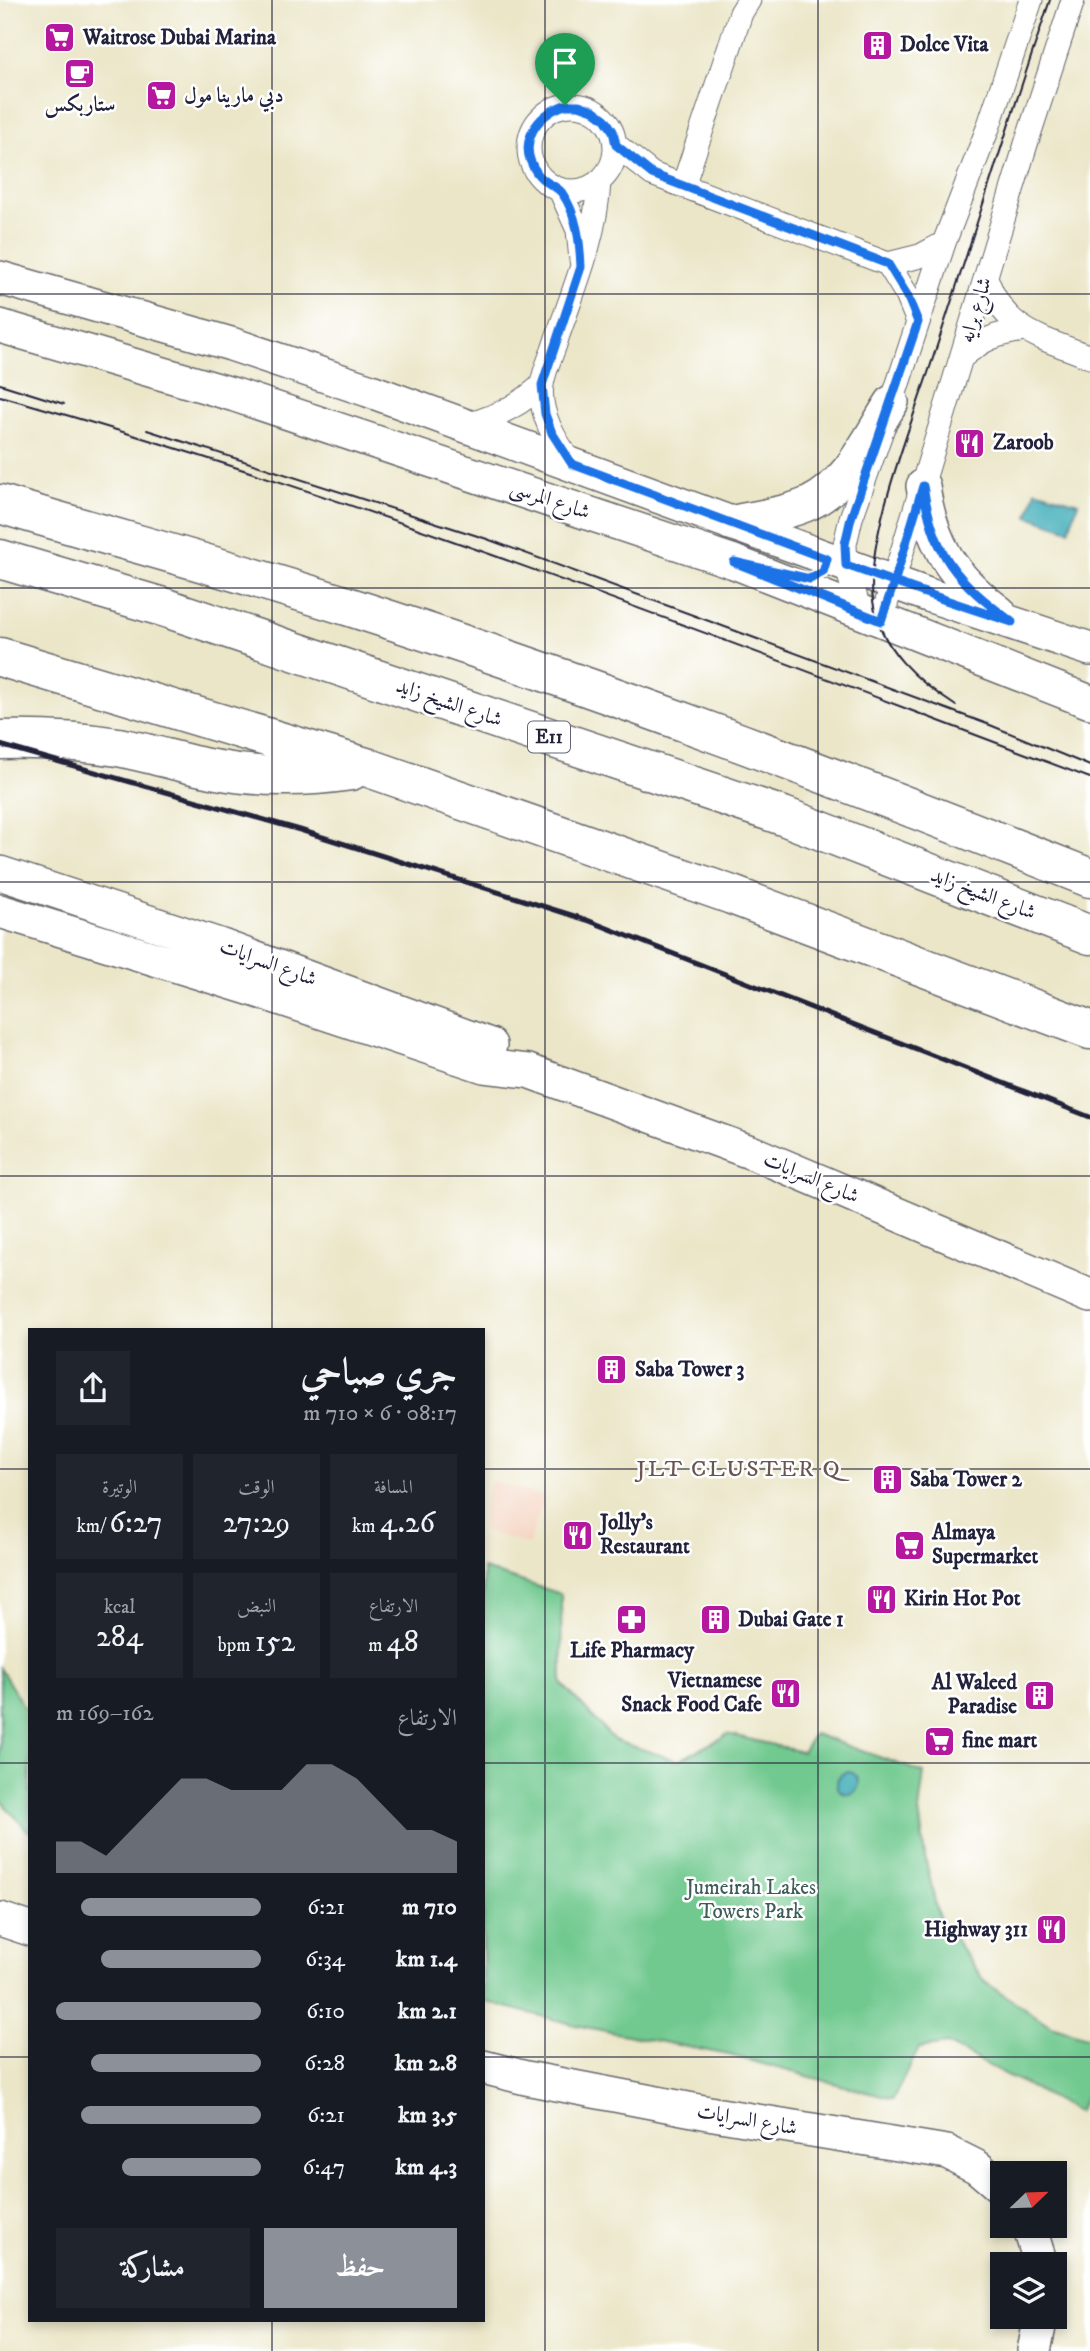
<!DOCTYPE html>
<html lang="ar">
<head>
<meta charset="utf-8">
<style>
	:root { --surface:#171b24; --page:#20242c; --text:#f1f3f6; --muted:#9ea1a6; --accent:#8c9099 }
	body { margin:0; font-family:"IM FELL DW Pica",Amiri,serif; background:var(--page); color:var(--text); direction:rtl; height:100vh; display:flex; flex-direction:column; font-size:26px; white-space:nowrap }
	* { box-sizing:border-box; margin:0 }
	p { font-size:23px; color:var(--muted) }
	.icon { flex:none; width:38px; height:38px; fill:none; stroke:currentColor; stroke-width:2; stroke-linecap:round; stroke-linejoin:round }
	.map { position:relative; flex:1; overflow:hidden; direction:ltr }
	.side { position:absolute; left:28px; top:1328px; width:457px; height:994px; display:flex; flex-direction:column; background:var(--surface); border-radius:0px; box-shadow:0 4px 10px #0003; direction:rtl }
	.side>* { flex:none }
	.needle { width:46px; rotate:67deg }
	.fabs { position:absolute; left:990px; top:2161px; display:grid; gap:14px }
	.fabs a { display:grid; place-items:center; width:77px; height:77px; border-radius:0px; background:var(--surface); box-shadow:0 4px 10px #0003; font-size:35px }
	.pin { position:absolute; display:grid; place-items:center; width:60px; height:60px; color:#fff; margin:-72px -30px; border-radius:50% 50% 50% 0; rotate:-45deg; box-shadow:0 0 7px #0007 }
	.pin .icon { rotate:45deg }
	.round { display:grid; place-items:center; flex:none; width:74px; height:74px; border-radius:0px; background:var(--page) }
	.headline { display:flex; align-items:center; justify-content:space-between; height:119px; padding:0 28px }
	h1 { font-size:38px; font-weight:600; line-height:52px }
	.stats { display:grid; grid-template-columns:repeat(3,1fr); gap:10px; height:119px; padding:7px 28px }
	.stats div { display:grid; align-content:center; border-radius:0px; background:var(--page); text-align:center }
	.stats b { font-size:30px; font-weight:600 }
	.stats small { font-size:19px; font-weight:400 }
	.stats p { font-size:19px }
	.chart { height:196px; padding:14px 28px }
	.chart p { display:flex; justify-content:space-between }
	.chart svg { width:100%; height:126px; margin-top:7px; fill:var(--accent); opacity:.7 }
	.cta { display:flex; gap:14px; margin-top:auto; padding:14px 28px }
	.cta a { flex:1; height:80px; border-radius:0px; background:var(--accent); color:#fff; font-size:28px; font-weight:600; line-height:80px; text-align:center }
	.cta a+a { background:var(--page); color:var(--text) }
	ul { padding:0 28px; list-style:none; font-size:23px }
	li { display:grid; grid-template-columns:112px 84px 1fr; align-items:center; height:52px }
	li i { height:18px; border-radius:9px; background:var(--accent) }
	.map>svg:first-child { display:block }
</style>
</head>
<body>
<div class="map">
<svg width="1090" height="2351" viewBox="0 0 1090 2351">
	<rect width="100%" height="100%" fill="#fff"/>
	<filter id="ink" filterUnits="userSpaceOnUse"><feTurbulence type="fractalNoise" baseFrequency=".0143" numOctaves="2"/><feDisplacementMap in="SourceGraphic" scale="14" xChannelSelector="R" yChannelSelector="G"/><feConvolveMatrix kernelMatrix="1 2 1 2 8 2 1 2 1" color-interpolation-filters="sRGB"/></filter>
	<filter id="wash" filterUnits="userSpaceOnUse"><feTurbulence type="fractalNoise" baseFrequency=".00686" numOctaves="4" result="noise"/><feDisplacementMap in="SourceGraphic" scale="28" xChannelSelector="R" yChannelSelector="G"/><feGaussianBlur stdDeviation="1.57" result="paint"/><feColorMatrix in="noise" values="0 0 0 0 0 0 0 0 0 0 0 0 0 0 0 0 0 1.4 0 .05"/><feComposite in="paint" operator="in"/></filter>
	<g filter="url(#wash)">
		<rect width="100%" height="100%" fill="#ebe6c8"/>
		<path fill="#f4d3bf" d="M491,1481L544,1497L529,1545L483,1531V1507Z"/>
		<path fill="#71c98f" stroke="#4a7665" stroke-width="2" d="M483,1569L561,1594L562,1684L614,1740L678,1761L728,1734L802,1752L814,1734L924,1773L919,1811L925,1857L938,1915L985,1982L1051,2026L1090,2038V2090L1078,2112L947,2044L919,2048L893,2099L729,2055L575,2025L483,2001Z
			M0,1668L30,1717V1833L0,1800Z"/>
		<path fill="#3cacb8" stroke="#2f677a" stroke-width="2" d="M1036,490L1078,503L1069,530L1028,516Z
			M837 1783a11 11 0 1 1 22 0a11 11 0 1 1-22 0Z"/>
	</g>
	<g filter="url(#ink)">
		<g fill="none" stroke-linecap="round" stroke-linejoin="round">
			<defs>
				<path id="minor" d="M529 148a43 43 0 1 1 86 0a43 43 0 1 1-86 0Z
					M616,145L652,174L888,264L920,256L944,243
					M683,186L741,13L749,0
					M560,190L578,230L581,260
					M888,264L907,295L918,322
					M986,277C1004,332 1041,337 1090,357
					M962,357C984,339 995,334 1024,330
					M465,425C495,418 519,406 542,385
					M572,464C556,442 538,413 542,385C544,369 553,353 557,338C575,286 596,237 599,182
					M860,612L846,565L845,544L851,518L892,402L944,243L988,128L1031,0
					M881,621L1026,144L1073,0"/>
				<path id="secondary" d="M0,278L231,344L368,390L928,595L1090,649
					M0,326L235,395L734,562L1090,702
					M923,486C931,544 952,577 999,612
					M730,523C757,517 786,514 810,503C849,484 869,437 892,402
					M0,873L219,945L490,1045
					M0,911L252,989L484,1066L528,1071L753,1153L1090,1296
					M0,1919L30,1929
					M483,2067L526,2078L714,2114L947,2152L977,2167L1003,2189
					M1029,2226L1041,2264
					M1034,2351L1041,2317"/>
				<path id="motorway" d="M0,504C117,539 234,570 350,607C600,687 846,781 1090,878
					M0,559L166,608L783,816L1090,935
					M0,657L369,768L732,895L1090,1030
					M0,740C39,739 79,741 118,747C150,753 181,763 212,769C258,778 305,778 351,771"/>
			</defs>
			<use href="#minor" stroke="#68676c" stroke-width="25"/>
			<use href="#secondary" stroke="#68676c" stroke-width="36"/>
			<use href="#motorway" stroke="#68676c" stroke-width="41"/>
			<use href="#minor" stroke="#fff" stroke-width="23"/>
			<use href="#secondary" stroke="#fff" stroke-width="33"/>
			<use href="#motorway" stroke="#fff" stroke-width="38"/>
			<path stroke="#22223b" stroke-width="2" d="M0,384L64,404
				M0,396C371,500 730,643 1090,778
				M147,430L487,539L990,725L1090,766
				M956,706C917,681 880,649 873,601C865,539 911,425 931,364C971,243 1009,121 1050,0"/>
			<path stroke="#22223b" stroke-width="5" d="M0,745L300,830L587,920L1090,1117"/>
		</g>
	</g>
	<g fill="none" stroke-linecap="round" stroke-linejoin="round" filter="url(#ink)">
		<defs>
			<path id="route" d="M565,105C536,115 516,144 537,173C543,183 556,185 562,193C577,214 580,242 581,267L542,385L545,414L552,433L572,464L827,559L823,572L810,579L734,562L881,621L894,583L923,486C933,556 957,581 1012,622C956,604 901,585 846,565L845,544L851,518L918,322L907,295L888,264L652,174L616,145L613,131L605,119L593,110L579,105H565"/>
		</defs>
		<use href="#route" stroke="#fff" stroke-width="14"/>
		<use href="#route" stroke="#1a73e8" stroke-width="9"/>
	</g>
	<path fill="none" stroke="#22223b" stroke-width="2" stroke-opacity="0.55" d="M272,0V1330M545,0V2351M818,0V2351M0,294H1090M0,588H1090M0,882H1090M0,1176H1090M0,1469H30M483,1469H1090M0,1763H30M483,1763H1090M0,2057H30M483,2057H1090M272,2320V2351"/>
	<defs>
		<symbol id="supermarket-square" viewBox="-11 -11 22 22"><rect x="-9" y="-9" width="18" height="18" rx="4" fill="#b5179e" stroke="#fff"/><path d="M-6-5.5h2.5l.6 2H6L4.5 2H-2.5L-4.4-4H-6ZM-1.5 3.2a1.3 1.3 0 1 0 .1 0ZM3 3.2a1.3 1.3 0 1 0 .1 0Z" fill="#fff"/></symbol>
		<symbol id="building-square" viewBox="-11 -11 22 22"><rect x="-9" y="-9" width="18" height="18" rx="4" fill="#b5179e" stroke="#fff"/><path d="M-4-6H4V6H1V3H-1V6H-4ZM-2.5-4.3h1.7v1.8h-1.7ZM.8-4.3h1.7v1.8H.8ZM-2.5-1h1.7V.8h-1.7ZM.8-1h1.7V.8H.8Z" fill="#fff"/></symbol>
		<symbol id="cafe-square" viewBox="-11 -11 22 22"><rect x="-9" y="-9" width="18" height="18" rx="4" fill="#b5179e" stroke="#fff"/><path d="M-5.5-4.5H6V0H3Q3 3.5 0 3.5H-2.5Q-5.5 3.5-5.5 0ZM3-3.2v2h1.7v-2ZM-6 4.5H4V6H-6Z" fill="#fff"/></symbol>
		<symbol id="restaurant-square" viewBox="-11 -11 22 22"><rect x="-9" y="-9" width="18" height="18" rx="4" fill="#b5179e" stroke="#fff"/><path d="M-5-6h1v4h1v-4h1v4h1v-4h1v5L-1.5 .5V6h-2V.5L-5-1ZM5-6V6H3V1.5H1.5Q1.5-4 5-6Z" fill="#fff"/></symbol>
		<symbol id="pharmacy-square" viewBox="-11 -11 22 22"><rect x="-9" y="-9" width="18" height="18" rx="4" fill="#b5179e" stroke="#fff"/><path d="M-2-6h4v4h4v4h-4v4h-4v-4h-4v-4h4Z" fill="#fff"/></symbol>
	</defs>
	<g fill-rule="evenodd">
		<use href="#supermarket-square" x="42" y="20" width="35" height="35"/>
		<use href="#building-square" x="860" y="28" width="35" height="35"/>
		<use href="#cafe-square" x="62" y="56" width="35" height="35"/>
		<use href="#supermarket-square" x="144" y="78" width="35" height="35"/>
		<use href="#restaurant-square" x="952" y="426" width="35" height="35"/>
		<use href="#building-square" x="594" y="1352" width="35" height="35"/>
		<use href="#building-square" x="870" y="1462" width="35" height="35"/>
		<use href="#restaurant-square" x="560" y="1518" width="35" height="35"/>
		<use href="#supermarket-square" x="892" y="1528" width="35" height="35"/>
		<use href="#restaurant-square" x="864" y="1582" width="35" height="35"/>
		<use href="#pharmacy-square" x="614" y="1602" width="35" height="35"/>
		<use href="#building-square" x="698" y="1602" width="35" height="35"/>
		<use href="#restaurant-square" x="768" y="1676" width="35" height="35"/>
		<use href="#building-square" x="1022" y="1678" width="35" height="35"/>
		<use href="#supermarket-square" x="922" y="1724" width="35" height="35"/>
		<use href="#restaurant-square" x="1034" y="1912" width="35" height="35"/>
	</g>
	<g text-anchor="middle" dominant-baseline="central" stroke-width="5" stroke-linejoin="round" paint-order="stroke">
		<rect fill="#fff" stroke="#646476" stroke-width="2" x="528" y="721.5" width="42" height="31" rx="5"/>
		<g font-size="19" font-weight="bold" fill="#22223b">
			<text x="549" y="737">E11</text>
		</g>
		<g font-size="21" font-weight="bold" fill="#22223b" stroke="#fff" text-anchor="start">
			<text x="83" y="38">Waitrose Dubai Marina</text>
			<text x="900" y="45">Dolce Vita</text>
			<text x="184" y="96">دبي مارينا مول</text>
			<text x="80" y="105" text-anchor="middle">ستاربكس</text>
			<text x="993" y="443">Zaroob</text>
			<text x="635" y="1370">Saba Tower 3</text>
			<text x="910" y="1480">Saba Tower 2</text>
			<text x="600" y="1523">Jolly's<tspan x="600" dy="24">Restaurant</tspan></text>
			<text x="932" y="1533">Almaya<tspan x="932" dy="24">Supermarket</tspan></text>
			<text x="904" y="1599">Kirin Hot Pot</text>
			<text x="738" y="1620">Dubai Gate 1</text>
			<text x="632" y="1651" text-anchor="middle">Life Pharmacy</text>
			<text x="762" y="1681" text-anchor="end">Vietnamese<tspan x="762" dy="24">Snack Food Cafe</tspan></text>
			<text x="1017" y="1683" text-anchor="end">Al Waleed<tspan x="1017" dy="24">Paradise</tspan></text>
			<text x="962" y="1741">fine mart</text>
			<text x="1028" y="1930" text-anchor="end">Highway 311</text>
		</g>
		<g font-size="21" fill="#22223b" stroke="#fff">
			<text transform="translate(976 310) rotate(-73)">شارع برايه</text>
			<text transform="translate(550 500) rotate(19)">شارع المرسى</text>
			<text transform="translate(449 703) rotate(19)">شارع الشيخ زايد</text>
			<text transform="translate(983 894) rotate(21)">شارع الشيخ زايد</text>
			<text transform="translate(268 963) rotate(20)">شارع السرايات</text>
			<text transform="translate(811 1178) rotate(23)">شارع السرايات</text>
			<text transform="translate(747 2120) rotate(10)">شارع السرايات</text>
		</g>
		<g font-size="21" fill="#3e5c58" stroke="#fff">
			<text x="751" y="1888">Jumeirah Lakes<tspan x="751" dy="24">Towers Park</tspan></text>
		</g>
		<g font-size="23" letter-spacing="2" fill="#695653" stroke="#fff">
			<text x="739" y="1469">JLT CLUSTER Q</text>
		</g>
	</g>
</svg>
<div class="fabs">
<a><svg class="needle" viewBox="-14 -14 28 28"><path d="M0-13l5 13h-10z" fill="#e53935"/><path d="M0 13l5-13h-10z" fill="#9ea1a6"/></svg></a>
<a><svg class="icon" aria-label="layers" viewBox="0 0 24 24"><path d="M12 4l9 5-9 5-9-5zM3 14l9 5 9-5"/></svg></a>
</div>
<div class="pin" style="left:565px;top:105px;background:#1e9e55"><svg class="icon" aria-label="arrive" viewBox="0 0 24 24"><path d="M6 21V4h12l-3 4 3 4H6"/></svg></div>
<section class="side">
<div class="headline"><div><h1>جري صباحي</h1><p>08:17 · 6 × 710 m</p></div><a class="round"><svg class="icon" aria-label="share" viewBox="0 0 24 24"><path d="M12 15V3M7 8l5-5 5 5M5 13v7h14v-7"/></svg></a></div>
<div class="stats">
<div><p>المسافة</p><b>4.26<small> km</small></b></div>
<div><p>الوقت</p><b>27:29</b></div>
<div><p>الوتيرة</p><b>6:27<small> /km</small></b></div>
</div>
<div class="stats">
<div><p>الارتفاع</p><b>48<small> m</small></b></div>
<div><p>النبض</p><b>152<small> bpm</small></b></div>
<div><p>kcal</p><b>284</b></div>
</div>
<div class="chart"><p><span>الارتفاع</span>162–169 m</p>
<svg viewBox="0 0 160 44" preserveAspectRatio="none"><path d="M0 44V33L10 33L20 38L30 29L40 20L50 11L60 11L70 15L80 15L90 15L100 6L110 6L120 11L130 20L140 29L150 29L160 33V44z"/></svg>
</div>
<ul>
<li><b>710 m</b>6:21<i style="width:88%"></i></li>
<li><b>1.4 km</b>6:34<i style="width:78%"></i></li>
<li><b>2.1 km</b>6:10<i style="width:100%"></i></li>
<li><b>2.8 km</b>6:28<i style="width:83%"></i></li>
<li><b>3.5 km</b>6:21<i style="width:88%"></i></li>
<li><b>4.3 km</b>6:47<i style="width:68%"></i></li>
</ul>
<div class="cta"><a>حفظ</a><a>مشاركة</a></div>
</section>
</div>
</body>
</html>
